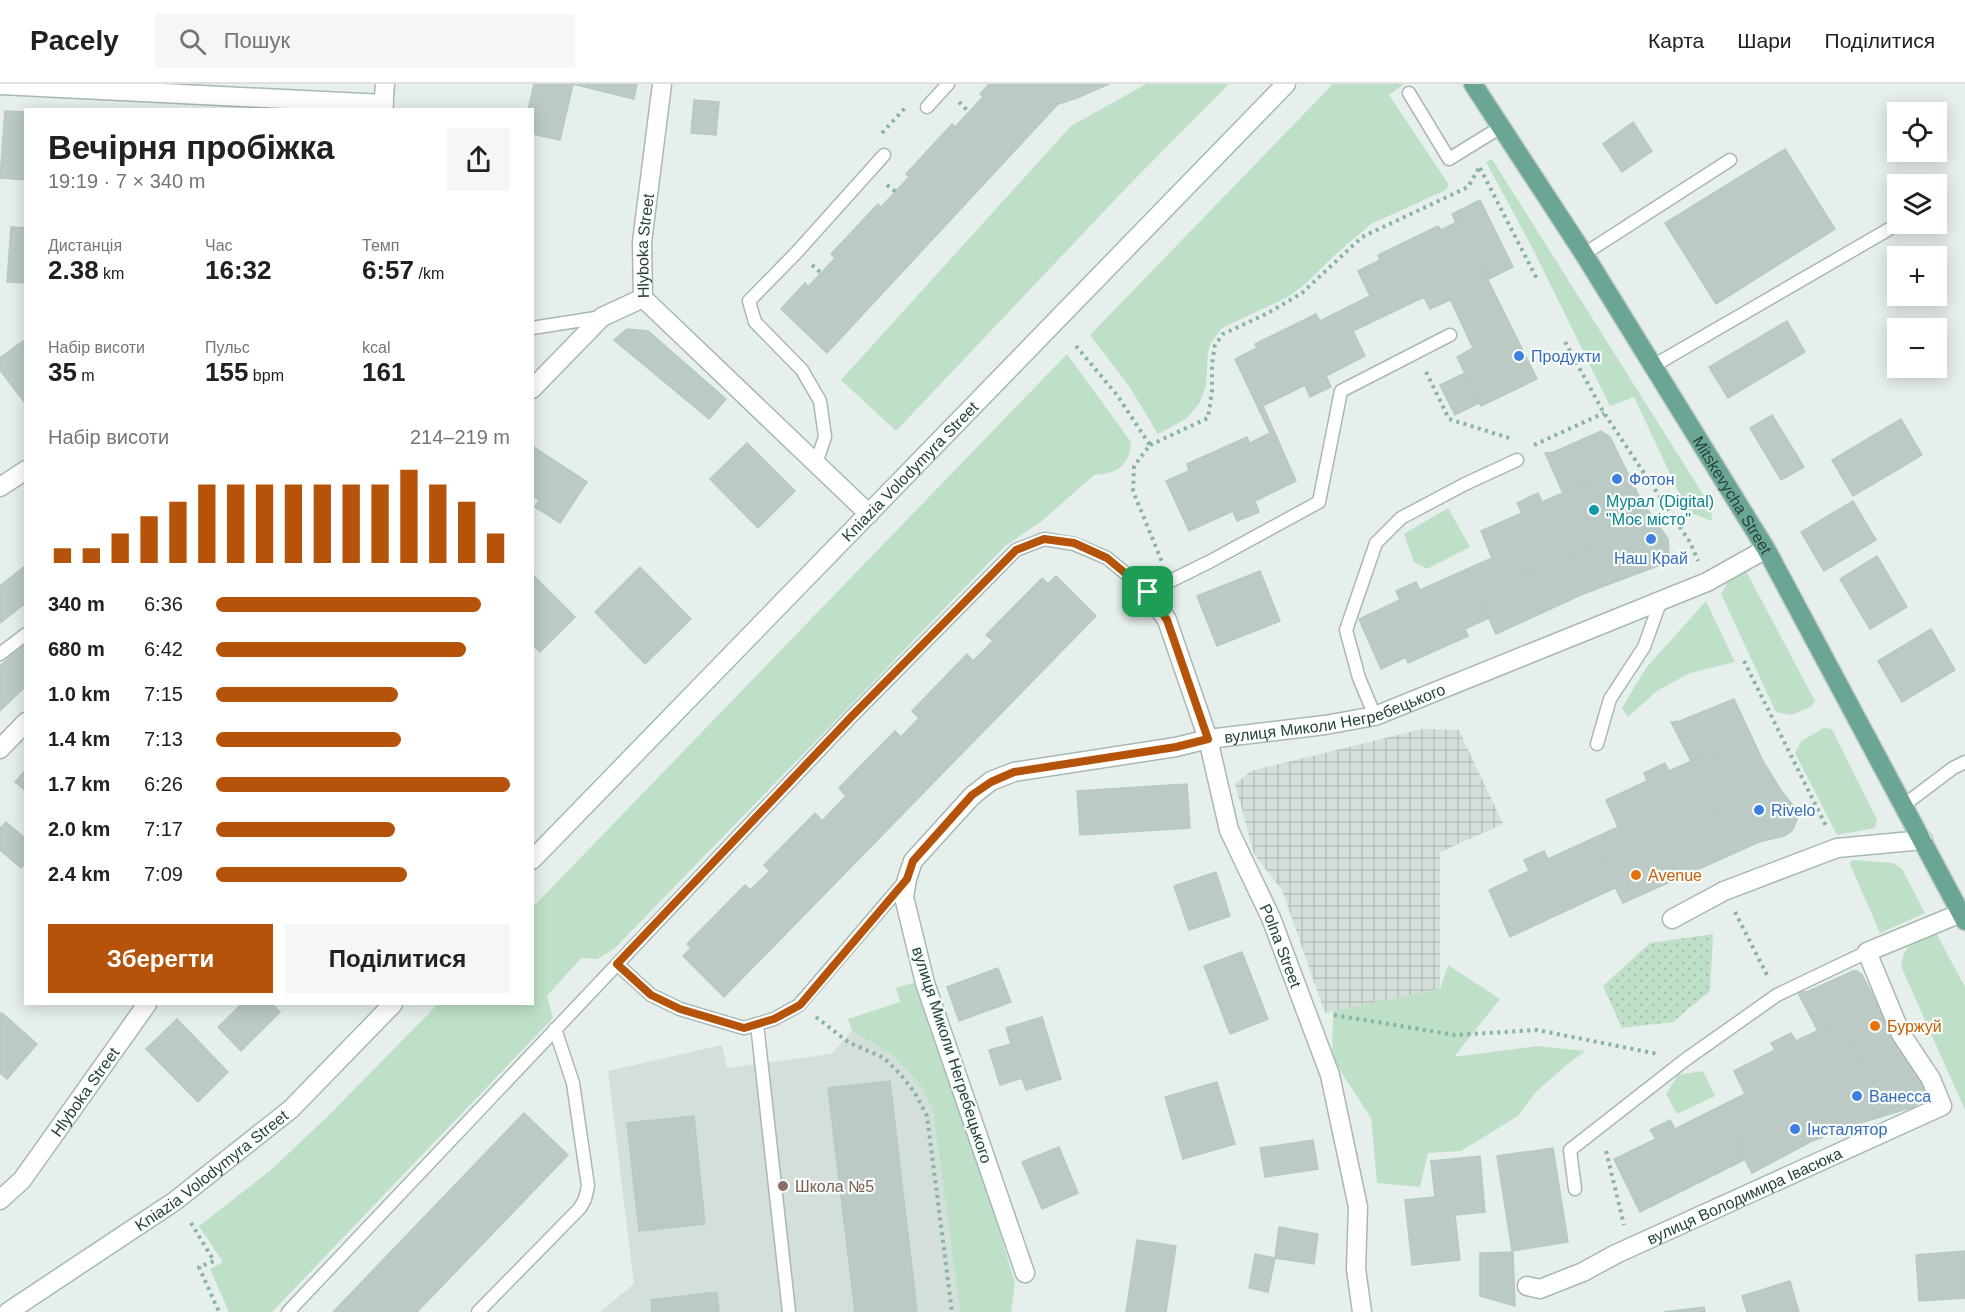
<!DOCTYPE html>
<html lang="uk">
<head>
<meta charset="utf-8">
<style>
	:root { --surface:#fff; --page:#f6f6f6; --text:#202124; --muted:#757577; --line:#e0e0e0; --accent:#b45309 }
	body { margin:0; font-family:Arial,sans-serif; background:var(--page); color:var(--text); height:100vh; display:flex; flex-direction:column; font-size:22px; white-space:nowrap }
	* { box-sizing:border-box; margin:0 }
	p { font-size:20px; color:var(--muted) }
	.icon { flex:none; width:33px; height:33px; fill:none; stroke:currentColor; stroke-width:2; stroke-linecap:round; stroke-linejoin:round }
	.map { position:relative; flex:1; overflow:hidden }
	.panel { position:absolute; left:24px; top:24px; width:510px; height:897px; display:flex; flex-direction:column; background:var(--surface); border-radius:0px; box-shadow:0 3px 15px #0003 }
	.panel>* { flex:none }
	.buttons { position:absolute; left:1887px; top:18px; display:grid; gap:12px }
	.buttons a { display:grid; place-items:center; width:60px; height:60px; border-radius:0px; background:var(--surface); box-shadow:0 3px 15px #0003; font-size:30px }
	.pin { position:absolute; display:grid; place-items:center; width:51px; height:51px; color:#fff; margin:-26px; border-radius:12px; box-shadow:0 3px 9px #0006 }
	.round { display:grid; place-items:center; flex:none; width:63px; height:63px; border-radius:0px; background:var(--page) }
	.overview { display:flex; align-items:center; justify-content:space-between; height:102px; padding:0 24px }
	h1 { font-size:33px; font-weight:700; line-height:45px }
	.metrics { display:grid; grid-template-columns:repeat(3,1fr); gap:9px; height:102px; padding:6px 24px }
	.metrics div { display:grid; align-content:center }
	.metrics b { font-size:26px; font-weight:700 }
	.metrics small { font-size:16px; font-weight:400 }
	.metrics p { font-size:16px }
	.chart { height:168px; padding:12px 24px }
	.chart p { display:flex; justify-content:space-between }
	.chart svg { width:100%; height:108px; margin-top:6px; stroke:var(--accent); stroke-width:6 }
	.cta { display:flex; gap:12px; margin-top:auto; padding:12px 24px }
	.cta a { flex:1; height:69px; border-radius:0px; background:var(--accent); color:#fff; font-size:24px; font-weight:700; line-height:69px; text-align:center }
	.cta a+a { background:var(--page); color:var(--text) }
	ul { padding:0 24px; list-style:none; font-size:20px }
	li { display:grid; grid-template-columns:96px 72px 1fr; align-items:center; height:45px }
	li i { height:15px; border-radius:8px; background:var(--accent) }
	header { display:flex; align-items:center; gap:36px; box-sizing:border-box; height:84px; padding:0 30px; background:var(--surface); border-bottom:2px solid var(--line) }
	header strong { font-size:28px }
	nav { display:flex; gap:33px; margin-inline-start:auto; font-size:21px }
	.search { width:420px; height:54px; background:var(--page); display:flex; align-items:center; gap:15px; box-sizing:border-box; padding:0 21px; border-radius:0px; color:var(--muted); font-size:22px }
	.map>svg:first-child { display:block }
</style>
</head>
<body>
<header>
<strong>Pacely</strong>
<div class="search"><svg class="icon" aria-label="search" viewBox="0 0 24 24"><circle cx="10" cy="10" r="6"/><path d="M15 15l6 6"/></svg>Пошук</div>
<nav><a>Карта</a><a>Шари</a><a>Поділитися</a></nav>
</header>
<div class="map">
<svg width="1965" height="1228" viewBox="0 0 1965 1228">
	<defs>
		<pattern id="industrial-grid" width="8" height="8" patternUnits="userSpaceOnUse" patternTransform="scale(1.5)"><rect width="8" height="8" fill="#d4dfda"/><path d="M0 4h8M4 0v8" fill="none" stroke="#b6c1bc"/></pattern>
		<pattern id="park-dots" width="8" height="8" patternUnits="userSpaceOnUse" patternTransform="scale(1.5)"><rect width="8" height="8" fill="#bfe0c8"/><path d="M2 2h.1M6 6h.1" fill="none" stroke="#a4c1ad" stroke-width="1.8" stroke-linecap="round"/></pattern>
	</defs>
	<rect width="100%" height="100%" fill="#e6efeb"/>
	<path fill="#d4dfda" d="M852,947L893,971L922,1003L933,1028L960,1228H600L634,1200L608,987L722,961L727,984L831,970Z"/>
	<path fill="url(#industrial-grid)" d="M1422,645L1459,646L1503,740L1440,768V905L1325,929L1282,806L1254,770L1235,700L1251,687Z"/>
	<path fill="#bfe0c8" d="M1146,0H1229L1129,101L896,347L841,296L1071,42Z
		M1333,0H1404L1389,11L1449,101L1446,106L1371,140L1335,171L1303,202L1288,213L1222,244L1211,259L1208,268L1206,301L1199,320L1186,335L1158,350L1129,302L1090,251Z
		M1492,75L1711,423L1712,437L1688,428L1634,313L1610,322L1533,165L1486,78Z
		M1067,270L1131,358C1130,382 1116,390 1094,391L1042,437L1005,462L614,865L597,875L581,874L547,912L553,934L272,1228H229L210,1185L223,1178L199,1142L272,1085L328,1032L438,920H532L533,823Z
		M1448,424L1470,463L1427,485L1414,478L1404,450Z
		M1746,487L1815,617L1811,623L1791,631L1776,628L1721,510L1728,498Z
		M1706,517L1735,578L1690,589L1657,607L1628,633L1622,624L1646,584Z
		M1824,644L1832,645L1877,736L1875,744L1837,751L1795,669L1801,657Z
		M1854,776L1893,779L1902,785L1925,829L1880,849L1849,778Z
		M1936,849L1965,903V1026L1901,882C1905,858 1915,857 1936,849Z
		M1448,881L1500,915L1454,973L1537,962L1585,967L1564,983L1536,1008L1518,1032L1461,1067L1428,1069L1420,1103L1377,1099L1371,1034L1332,974L1333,927L1440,905Z
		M916,898L971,1052L1015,1199L1011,1228H960L933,1028L922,1003L893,971L852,947L848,935L900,918L896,904Z
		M1703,987L1715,1012L1677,1030L1666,1010L1678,991Z"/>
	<path fill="url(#park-dots)" d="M1713,850L1710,907L1673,938L1622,944L1603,902L1650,859Z"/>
	<path fill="#bbcac4" stroke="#b8c9c2" stroke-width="1.5" d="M534,0H637L634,15L573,0L560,56L532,50V26H528Z
		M989,0H1109L1077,14L1058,20L827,269L781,225L805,199L808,203L835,174L831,170L878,120L881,123L909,93L906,90L952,40L955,43L983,13L980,10Z
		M694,16L719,18L716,51L691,49Z
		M5,27L26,28V96L0,94Z
		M1633,38L1652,67L1622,88L1603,60Z
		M1785,65L1835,145L1716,220L1665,139Z
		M1480,116L1513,183L1487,196L1483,186L1487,184L1463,135L1456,139L1452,130Z
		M1463,135L1487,184L1445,204L1450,216L1430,225L1424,213L1353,247L1365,272L1326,292L1331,303L1310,313L1305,301L1263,322L1296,397L1255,417L1259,428L1237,437L1233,427L1189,447L1166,397L1189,387L1187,380L1247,353L1250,359L1270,349L1235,275L1257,264L1255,260L1316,230L1320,237L1370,212L1358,187L1380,176L1378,171L1438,142L1441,146Z
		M11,143L26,144V199L7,198Z
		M1483,186L1537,295L1481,322L1457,273L1473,264L1445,204Z
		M1787,237L1805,268L1728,314L1709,283Z
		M627,245L648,247L726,315L709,335L614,256Z
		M26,255V319H25L0,286V274Z
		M1465,289L1479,319L1455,331L1440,301Z
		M1772,331L1804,383L1781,396L1750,344Z
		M1901,335L1922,371L1853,412L1832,376Z
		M1601,347L1610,353L1641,416L1668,455L1669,470L1660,481L1583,510L1496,550L1477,508L1527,485L1530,491L1590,463L1588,458L1611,447L1588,398L1563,409L1545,369L1554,368Z
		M747,359L795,407L758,444L710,395Z
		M532,362L587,398L560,439L535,423L539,416L532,411Z
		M1588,398L1611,447L1588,458L1590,463L1530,491L1527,485L1477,508L1489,534L1465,545L1468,552L1408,579L1406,573L1381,585L1359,535L1400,516L1396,507L1416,498L1420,506L1492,474L1481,447L1522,429L1517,419L1538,409L1542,418Z
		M1853,417L1876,456L1824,487L1801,448Z
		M1877,472L1907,523L1870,545L1840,495Z
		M26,481V519L0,539V502Z
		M640,483L691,535L645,580L595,528Z
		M1260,487L1280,537L1217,562L1197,512Z
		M532,490L575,533L540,568L532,560Z
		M1056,492L1096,532L724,913L683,872L691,864L687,860L745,801L750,806L770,787L764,781L815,729L822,737L846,712L839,704L895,647L901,653L919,634L912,627L967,570L973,577L993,557L986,551L1042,494L1048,500Z
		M1931,545L1955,586L1902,618L1878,577Z
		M26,559V602L0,627V582Z
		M1734,615L1763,677L1782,708L1797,726V736L1792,747L1784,752L1759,758L1623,819L1602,777L1652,754L1654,759L1716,731L1714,727L1737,716L1714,667L1691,677L1671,638L1680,637Z
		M1714,667L1737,716L1714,727L1716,731L1654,759L1652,754L1602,777L1615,804L1510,853L1489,806L1529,787L1524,776L1544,767L1548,775L1618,743L1606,716L1647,697L1644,689L1665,679L1669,687Z
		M26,686V707L15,698Z
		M1187,700L1190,744L1080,751L1077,707Z
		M6,738L26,755V779L21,784L0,766V744Z
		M1216,788L1230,832L1189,846L1174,802Z
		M1242,868L1268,935L1230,950L1204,882Z
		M998,884L1011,918L959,937L947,903Z
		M1853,887H1857L1862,891L1900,963L1922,995L1925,1003L1920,1018L1913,1023L1857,1040L1810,1058L1752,1089L1735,1057L1867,991L1840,936L1818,947L1797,907L1807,908Z
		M242,920H272L280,928L241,967L218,943Z
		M2,929L37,960L7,995L0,989V930Z
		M1042,933L1061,995L1026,1006L1022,994L1000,1001L989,966L1011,960L1006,944Z
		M177,935L228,988L198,1018L146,965Z
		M1840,936L1867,991L1735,1057L1744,1076L1640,1128L1614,1075L1656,1055L1650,1046L1670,1036L1675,1045L1745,1010L1734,987L1775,966L1771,959L1791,949L1796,957Z
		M890,997L917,1228H855L828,1004Z
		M1217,998L1235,1060L1183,1075L1165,1013Z
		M524,1029L568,1071L417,1228H333Z
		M694,1032L705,1140L639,1147L627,1039Z
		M1313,1056L1318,1085L1265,1093L1260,1064Z
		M1059,1063L1078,1109L1042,1125L1022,1078Z
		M1553,1064L1568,1158L1512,1167L1497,1072Z
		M1480,1072L1485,1128L1455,1131L1460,1176L1412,1181L1405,1116L1435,1113L1431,1077Z
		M1279,1143L1318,1150L1314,1180L1275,1174Z
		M1137,1156L1176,1162L1166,1228H1126Z
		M1965,1167V1214L1919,1217L1916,1171Z
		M1513,1168L1515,1222L1480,1212V1169Z
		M1255,1170L1275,1174L1268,1208L1249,1204Z
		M1790,1197L1799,1228H1747L1742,1212Z
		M717,1208L719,1228H652L651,1216Z
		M1704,1223L1705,1228H1664Z"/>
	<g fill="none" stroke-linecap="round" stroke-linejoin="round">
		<defs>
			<path id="lane" d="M1409,9L1449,75L1501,43
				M927,23L948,0
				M1584,170L1730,76
				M532,244L602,233
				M1653,282L1891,144
				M816,379L825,353L820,317L802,286L755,238L749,217L797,168L884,71
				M0,570L26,550
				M1375,632L1359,594L1346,546L1376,459L1401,434L1465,400L1517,376
				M1597,660L1610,615L1644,563L1661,516
				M1904,721L1953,684L1965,678
				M617,880L651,911L680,925L744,944L774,935L799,921L906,796
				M757,940L789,1228
				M1575,1105L1570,1066L1685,976L1777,911L1867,868
				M288,1228L852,632L1016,466L1044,455L1074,460L1107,474L1148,508L1209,478L1319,418L1341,307L1450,251
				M478,1228L580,1124L585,1115L588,1102L573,999L555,945"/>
			<g id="street">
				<path d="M0,1L384,20"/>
				<path d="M383,26L385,0"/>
				<path d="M643,214L869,430"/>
				<path id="s1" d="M532,305L602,233L643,214L642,158L662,0"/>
				<path d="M0,403L26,386"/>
				<path id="s2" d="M1148,508L1167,536L1208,655L1229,746L1271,834L1330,991L1358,1123L1356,1185L1362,1228"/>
				<path d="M0,665L26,638"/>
				<path d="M1672,835L1724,807L1837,764L1923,756"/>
				<path id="s3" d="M0,1116L22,1096L147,920"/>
				<path id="s4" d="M1025,1189L925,899L904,813L907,795L913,777L972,712L991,697L1014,688L1176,663L1208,655L1325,641L1375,632L1707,498L1766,465"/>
				<path id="s5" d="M1527,1202L1540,1205L1583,1188L1616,1170L1942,1022L1931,995L1901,950L1867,868L1961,829"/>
			</g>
			<g id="secondary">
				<path id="s6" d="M532,776L1286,0"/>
				<path id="s7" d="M8,1228L175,1117L291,1025L393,920"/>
			</g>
			<g id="primary">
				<path id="s8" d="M1473,0L1584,170L1766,465L1965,837"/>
			</g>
		</defs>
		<use href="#lane" stroke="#a8b8b2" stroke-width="15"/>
		<use href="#street" stroke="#a8b8b2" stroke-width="21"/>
		<use href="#secondary" stroke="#a4bbb3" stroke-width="21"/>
		<use href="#primary" stroke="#c2cac8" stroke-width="21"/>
		<path stroke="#86b3a5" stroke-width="4" stroke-dasharray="3 4.5" stroke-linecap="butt" d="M959,18L969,28
			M882,49L906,23
			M1480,84L1538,197
			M887,101L896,108
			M812,181L821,189
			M1565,258L1604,329L1690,458L1698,477
			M1076,262L1117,311L1150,361L1134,382L1133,407L1162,478
			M1426,288L1449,335L1509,354
			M1150,361L1208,334L1212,307V280L1215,261L1223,250L1268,229L1302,209L1362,153L1468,103L1479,84
			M1534,361L1604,329
			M1744,577L1826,742
			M1735,828L1767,891
			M1334,931L1455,951L1537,946L1658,970
			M816,933L848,958L884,974L901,991L915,1009L927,1032L952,1228
			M1606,1067L1624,1141
			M191,1139L214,1177L199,1183L219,1228"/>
		<use href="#lane" stroke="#fff" stroke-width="12"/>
		<use href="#street" stroke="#fff" stroke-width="18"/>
		<use href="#secondary" stroke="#fff" stroke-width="18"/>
		<use href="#primary" stroke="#6aa596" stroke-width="18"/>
	</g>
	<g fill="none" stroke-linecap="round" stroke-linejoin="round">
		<defs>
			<path id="route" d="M1044,455L1074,459L1107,474L1148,508L1167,536L1208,655L1176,663L1014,688L991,698L972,711L913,777L907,795L800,921L774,935L744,944L680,925L651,911L617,880L852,632L1016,466Z"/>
		</defs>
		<use href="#route" stroke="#fff" stroke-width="12"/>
		<use href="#route" stroke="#b45309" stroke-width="8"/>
	</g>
	<g fill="#3f7fe0" stroke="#f7fbf9" stroke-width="2">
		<circle cx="1519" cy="272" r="6"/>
		<circle cx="1617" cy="395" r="6"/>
		<circle cx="1651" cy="455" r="6"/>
		<circle cx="1759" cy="726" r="6"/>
		<circle cx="1857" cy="1012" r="6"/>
		<circle cx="1795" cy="1045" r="6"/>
	</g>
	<circle fill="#0f9aa8" stroke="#f7fbf9" stroke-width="2" cx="1594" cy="426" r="6"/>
	<g fill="#e8710a" stroke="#f7fbf9" stroke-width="2">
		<circle cx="1636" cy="791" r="6"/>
		<circle cx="1875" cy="942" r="6"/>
	</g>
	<circle fill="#8d6e63" stroke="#f7fbf9" stroke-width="2" cx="783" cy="1102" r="6"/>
	<g text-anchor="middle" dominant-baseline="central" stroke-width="4.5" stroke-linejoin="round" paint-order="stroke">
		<g font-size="16" fill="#24423a" stroke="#f7fbf9">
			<text stroke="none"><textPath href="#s1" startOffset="198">Hlyboka Street</textPath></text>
			<text stroke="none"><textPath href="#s6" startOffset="542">Kniazia Volodymyra Street</textPath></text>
			<text stroke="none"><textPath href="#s8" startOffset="486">Mitskevycha Street</textPath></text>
			<text stroke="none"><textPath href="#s4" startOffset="896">вулиця Миколи Негребецького</textPath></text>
			<text stroke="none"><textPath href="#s2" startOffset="380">Polna Street</textPath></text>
			<text transform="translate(952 971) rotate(72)">вулиця Миколи Негребецького</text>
			<text stroke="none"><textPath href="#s3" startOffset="138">Hlyboka Street</textPath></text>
			<text stroke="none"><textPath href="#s7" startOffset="248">Kniazia Volodymyra Street</textPath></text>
			<text stroke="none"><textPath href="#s5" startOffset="238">вулиця Володимира Івасюка</textPath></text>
		</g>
		<g font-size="16" fill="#366cbe" stroke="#f7fbf9" text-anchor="start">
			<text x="1531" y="272">Продукти</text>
			<text x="1629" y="395">Фотон</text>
			<text x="1651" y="474" text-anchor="middle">Наш Край</text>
			<text x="1771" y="726">Rivelo</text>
			<text x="1869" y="1012">Ванесса</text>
			<text x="1807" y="1045">Інсталятор</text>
		</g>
		<g font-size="16" fill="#0d838f" stroke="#f7fbf9" text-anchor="start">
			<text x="1606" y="417">Мурал (Digital)<tspan x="1606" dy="18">"Моє місто"</tspan></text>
		</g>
		<g font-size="16" fill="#c56008" stroke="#f7fbf9" text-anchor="start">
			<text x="1648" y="791">Avenue</text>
			<text x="1887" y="942">Буржуй</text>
		</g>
		<g font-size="16" fill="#785e54" stroke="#f7fbf9" text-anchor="start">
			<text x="795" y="1102">Школа №5</text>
		</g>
	</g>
</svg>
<div class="buttons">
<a><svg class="icon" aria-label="locate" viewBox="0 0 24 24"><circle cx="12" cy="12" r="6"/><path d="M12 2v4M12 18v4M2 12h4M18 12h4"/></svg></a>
<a><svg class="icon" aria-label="layers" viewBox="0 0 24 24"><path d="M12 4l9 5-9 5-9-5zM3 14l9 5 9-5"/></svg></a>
<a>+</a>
<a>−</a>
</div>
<div class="pin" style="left:1148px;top:508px;background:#1e9e55"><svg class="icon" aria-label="arrive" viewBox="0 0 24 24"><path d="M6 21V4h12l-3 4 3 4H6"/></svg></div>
<section class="panel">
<div class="overview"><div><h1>Вечірня пробіжка</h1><p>19:19 · 7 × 340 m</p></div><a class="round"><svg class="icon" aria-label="share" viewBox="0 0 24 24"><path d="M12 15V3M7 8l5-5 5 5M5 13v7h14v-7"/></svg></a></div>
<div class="metrics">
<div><p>Дистанція</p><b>2.38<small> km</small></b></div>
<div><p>Час</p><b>16:32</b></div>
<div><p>Темп</p><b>6:57<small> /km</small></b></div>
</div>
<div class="metrics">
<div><p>Набір висоти</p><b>35<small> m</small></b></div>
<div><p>Пульс</p><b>155<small> bpm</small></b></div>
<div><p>kcal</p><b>161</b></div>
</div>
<div class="chart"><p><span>Набір висоти</span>214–219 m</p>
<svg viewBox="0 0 160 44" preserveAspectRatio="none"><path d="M5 44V38M15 44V38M25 44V32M35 44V25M45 44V19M55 44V12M65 44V12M75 44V12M85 44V12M95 44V12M105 44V12M115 44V12M125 44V6M135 44V12M145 44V19M155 44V32"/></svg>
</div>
<ul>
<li><b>340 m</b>6:36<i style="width:90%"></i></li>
<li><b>680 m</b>6:42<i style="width:85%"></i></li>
<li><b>1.0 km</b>7:15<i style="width:62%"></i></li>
<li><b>1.4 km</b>7:13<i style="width:63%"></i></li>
<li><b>1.7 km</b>6:26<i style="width:100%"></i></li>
<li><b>2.0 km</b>7:17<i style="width:61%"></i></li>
<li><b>2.4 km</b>7:09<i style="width:65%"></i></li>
</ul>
<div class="cta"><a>Зберегти</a><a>Поділитися</a></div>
</section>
</div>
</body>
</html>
